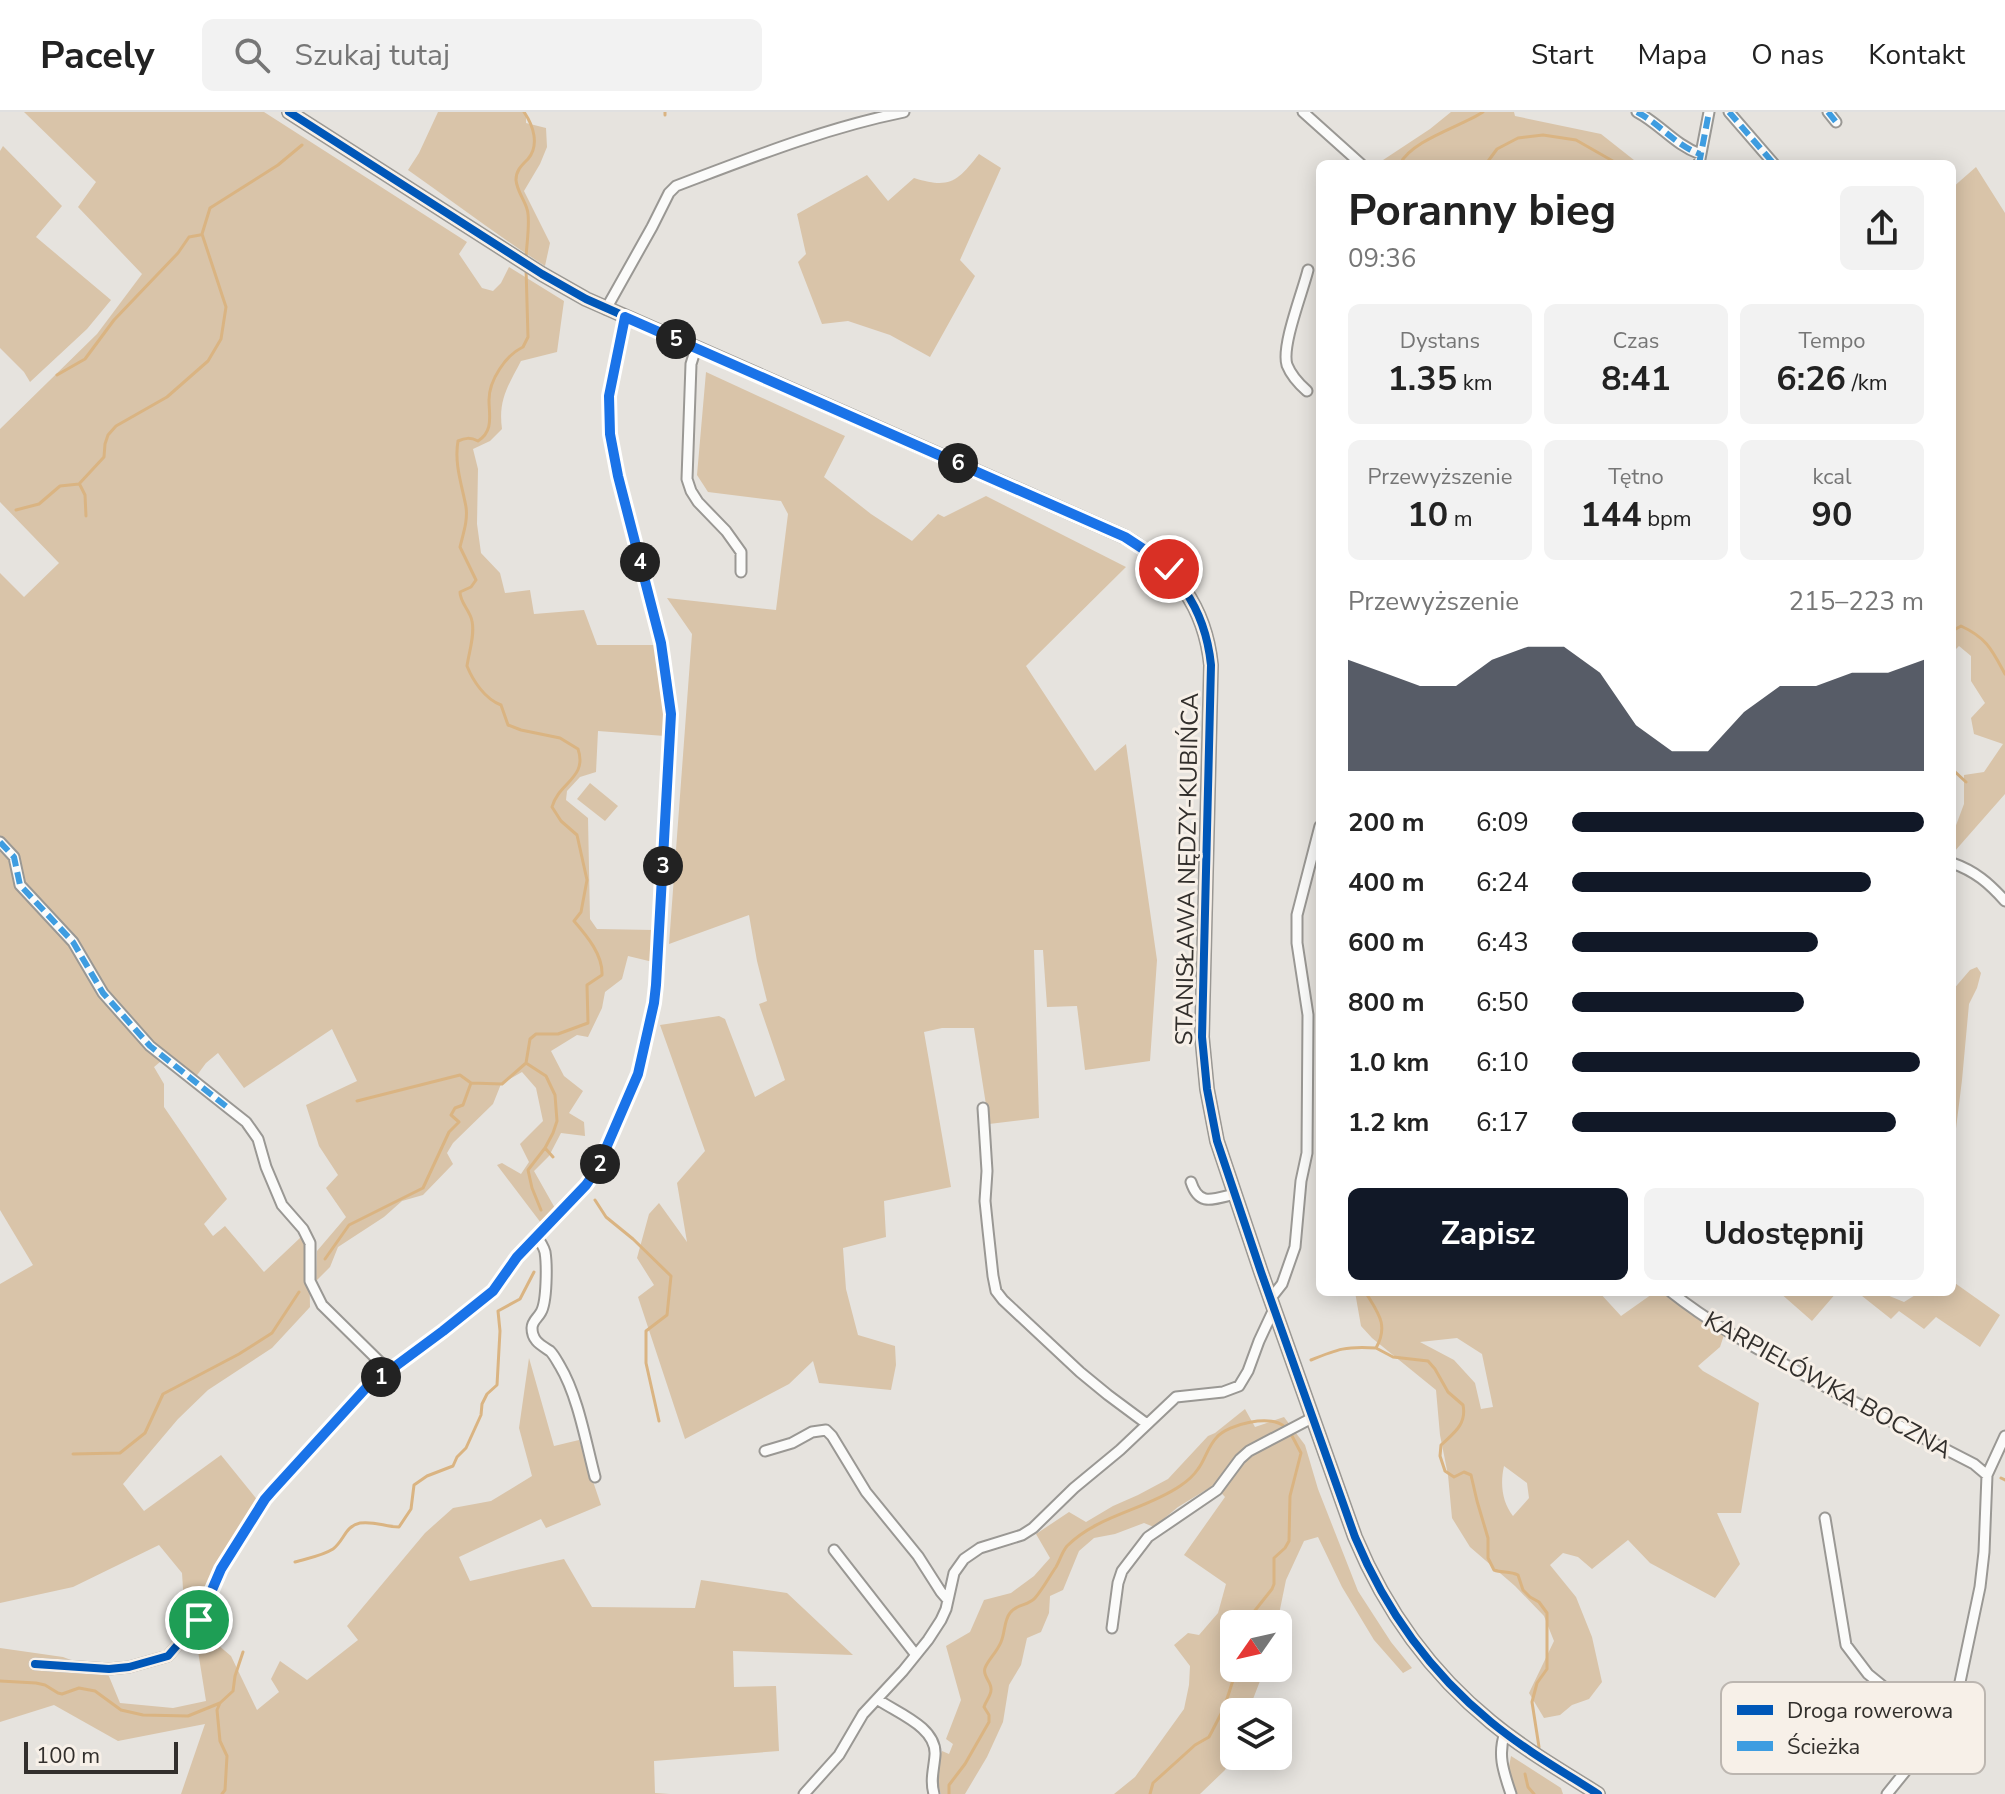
<!DOCTYPE html>
<html lang="pl">
<head>
<meta charset="utf-8">
<style>
	:root { --surface:#fff; --page:#f2f2f2; --text:#222; --muted:#767676; --line:#e0e0e0; --accent:#111827 }
	body { margin:0; font-family:"Nunito Sans",sans-serif; background:var(--page); color:var(--text); height:100vh; display:flex; flex-direction:column; font-size:30px; white-space:nowrap }
	* { box-sizing:border-box; margin:0 }
	p { font-size:26px; color:var(--muted) }
	.icon { flex:none; width:44px; height:44px; fill:none; stroke:currentColor; stroke-width:2; stroke-linecap:round; stroke-linejoin:round }
	.map { position:relative; flex:1; overflow:hidden }
	.side { position:absolute; left:1316px; top:48px; width:640px; height:1136px; display:flex; flex-direction:column; background:var(--surface); border-radius:12px; box-shadow:0 4px 20px #0003 }
	.side>* { flex:none }
	.needle { width:52px; rotate:236deg }
	.buttons { position:absolute; left:1220px; top:1498px; display:grid; gap:16px }
	.buttons a { display:grid; place-items:center; width:72px; height:72px; border-radius:12px; background:var(--surface); box-shadow:0 4px 20px #0003; font-size:40px }
	.scale { position:absolute; left:24px; bottom:20px; width:154px; box-sizing:border-box; padding-left:8px; border:4px solid #322f2c; border-top:0; font-size:22px; line-height:28px; white-space:nowrap; color:#322f2c; -webkit-text-stroke:6px #f7f0e8; paint-order:stroke }
	.pin { position:absolute; display:grid; place-items:center; width:68px; height:68px; color:#fff; margin:-34px; border:4px solid #fff; border-radius:50%; box-shadow:0 2px 8px #0007 }
	.km { position:absolute; width:40px; height:40px; margin:-20px; border-radius:50%; background:#222; color:#fff; font-size:22px; line-height:40px; text-align:center }
	.round { display:grid; place-items:center; flex:none; width:84px; height:84px; border-radius:12px; background:var(--page) }
	.overview { display:flex; align-items:center; justify-content:space-between; height:136px; padding:0 32px }
	h1 { font-size:44px; font-weight:700; line-height:60px }
	.stats { display:grid; grid-template-columns:repeat(3,1fr); gap:12px; height:136px; padding:8px 32px }
	.stats div { display:grid; align-content:center; border-radius:12px; background:var(--page); text-align:center }
	.stats b { font-size:34px; font-weight:700 }
	.stats small { font-size:22px; font-weight:400 }
	.stats p { font-size:22px }
	.chart { height:224px; padding:16px 32px }
	.chart p { display:flex; justify-content:space-between }
	.chart svg { width:100%; height:144px; margin-top:8px; fill:var(--accent); opacity:.7 }
	.primary-button { display:flex; gap:16px; margin-top:auto; padding:16px 32px }
	.primary-button a { flex:1; height:92px; border-radius:12px; background:var(--accent); color:#fff; font-size:32px; font-weight:700; line-height:92px; text-align:center }
	.primary-button a+a { background:var(--page); color:var(--text) }
	ul { padding:0 32px; list-style:none; font-size:26px }
	li { display:grid; grid-template-columns:128px 96px 1fr; align-items:center; height:60px }
	li i { height:20px; border-radius:10px; background:var(--accent) }
	header { display:flex; align-items:center; gap:48px; box-sizing:border-box; height:112px; padding:0 40px; background:var(--surface); border-bottom:2px solid var(--line) }
	header strong { font-size:38px }
	nav { display:flex; gap:44px; margin-inline-start:auto; font-size:28px }
	.search { width:560px; height:72px; background:var(--page); display:flex; align-items:center; gap:20px; box-sizing:border-box; padding:0 28px; border-radius:12px; color:var(--muted); font-size:30px }
	.map>svg:first-child { display:block }
</style>
</head>
<body>
<header>
<strong>Pacely</strong>
<div class="search"><svg class="icon" aria-label="search" viewBox="0 0 24 24"><circle cx="10" cy="10" r="6"/><path d="M15 15l6 6"/></svg>Szukaj tutaj</div>
<nav><a>Start</a><a>Mapa</a><a>O nas</a><a>Kontakt</a></nav>
</header>
<div class="map">
<svg width="2005" height="1682" viewBox="0 0 2005 1682">
	<rect width="100%" height="100%" fill="#e6e3de"/>
	<path fill="#d9c4a9" fill-rule="evenodd" d="M24,0H264L467,130L459,142L482,176L493,179L501,171L509,155L564,189L557,240L521,249C508,274 498,288 502,317L490,329L473,337L478,357L477,412L481,441L500,461L505,481L530,478L534,502L584,498L597,533H657L665,583V624L598,619L596,660L580,665L567,679L566,688L588,706L590,807L597,817L654,818L653,850L628,844L622,867L605,880L602,896L588,925L577,923L551,939L564,964L583,979L569,1001L584,1010L585,1024L561,1021L549,1044L534,1059L556,1098L541,1111L497,1053L502,1051L521,1062L529,1050L520,1032L543,1009L536,976L522,960L501,972L493,992L453,1031L447,1041L453,1052L423,1083L402,1089L384,1105L338,1135L330,1155L316,1169L317,1139L346,1105L326,1076L338,1063L319,1034L306,993L357,969L332,917L244,976L218,941L206,951L192,970L166,945L154,955L164,972V995L227,1087L204,1112L213,1124L225,1114L264,1160L301,1125L309,1141L310,1195L272,1236L208,1278L178,1307L123,1372L144,1399L221,1343L259,1390L227,1436L195,1502L184,1492L182,1461L159,1433L73,1475L0,1491V1172L33,1153L0,1098V461L24,485L59,451L0,390V317L97,222L142,162L78,95L96,70Z
		M438,0H526V11L546,16L547,35L540,52L524,79L550,131L545,154C498,124 454,90 408,58L419,41Z
		M1451,0H1514L1515,4L1601,22L1639,52H1572L1564,49H1523L1517,52H1377L1430,17Z
		M3,34L62,94L36,125L111,188L87,217L30,270L24,260L0,236V39Z
		M979,42L1001,56L960,148L975,164L930,245L890,223L848,209L822,212L798,150L806,142L797,102L867,63L888,89L914,66C950,77 957,70 979,42Z
		M1976,55L2005,101V682L1954,740L1952,724L1964,692V663L1984,660L2003,632L1974,622L1971,606L1985,591L1971,569V544L1959,534L1952,541V76Z
		M706,260L845,324L824,365L871,402L912,429L938,402L944,405L986,384L1126,455L1026,554L1095,659L1126,632L1157,848L1150,949L1085,958L1077,894L1047,895L1043,838H1034L1039,1006L989,1012L974,916H942L924,920L951,1075L884,1089L886,1125L843,1136L846,1177L858,1223L895,1234L896,1253L891,1278L819,1271L813,1249L789,1272L685,1327L638,1185L654,1173L637,1146L649,1102L659,1091L687,1130L677,1071L705,1039L660,913L719,904L725,907L755,985L785,968L759,892L767,889L757,849L749,803L669,832L692,522L667,486L776,498L788,402L781,389L708,380L697,363Z
		M590,671L618,694L605,709L577,687Z
		M1977,855L1981,861L1977,876L1969,892L1962,968L1952,1049V879L1970,858Z
		M1952,1169L2000,1203L1980,1235L1936,1205L1924,1217L1899,1199L1891,1207L1857,1180H1885L1887,1183L1904,1190L1920,1180H1952Z
		M1355,1180H1599L1621,1204L1655,1180H1665L1724,1223L1720,1235L1698,1254L1703,1259L1759,1291L1741,1401H1717L1740,1452L1715,1486L1650,1451L1628,1428L1592,1457L1578,1445L1563,1441L1550,1453L1576,1485L1592,1525L1602,1570L1589,1587L1572,1593L1560,1603L1544,1606L1529,1581L1554,1529L1544,1504L1515,1474L1470,1435L1452,1406L1448,1363L1440,1323L1436,1278L1372,1226L1361,1214ZM1457,1226L1482,1242L1493,1295L1481,1297L1475,1271L1454,1248L1420,1230ZM1504,1354L1527,1371L1529,1386L1513,1404C1502,1390 1500,1372 1504,1354Z
		M1779,1180H1837L1812,1209Z
		M529,1246L554,1334L579,1328L601,1393L546,1416L541,1407L459,1445L470,1469L564,1447L592,1495L695,1496L701,1468L787,1481L853,1543L733,1539L734,1575L776,1574L779,1639L654,1649L655,1681L670,1682H181L205,1612L118,1629L54,1593L0,1610V1536L63,1545L108,1562L120,1591L173,1596L206,1589L197,1533L205,1522L231,1544L257,1598L279,1580L271,1567L280,1549L307,1568L358,1528L347,1514L425,1421L453,1396L491,1389L532,1364L519,1316Z
		M1245,1297L1255,1315L1284,1305L1305,1333L1318,1377L1358,1479L1391,1530L1412,1556L1403,1561L1374,1528L1342,1475L1318,1425L1304,1429L1286,1468L1277,1512H1234V1556H1265L1248,1600H1234V1636L1225,1658L1200,1682H1114L1135,1665L1184,1597L1189,1573L1190,1554L1174,1533L1188,1521L1199,1523L1218,1501L1226,1472L1184,1443L1225,1385L1214,1373L1178,1395L1154,1415L1144,1411L1115,1422L1094,1426L1079,1439L1063,1478L1050,1484L1049,1501L1041,1520L1027,1526L1021,1553L1009,1573L1003,1610L987,1645L965,1682H941C936,1669 937,1652 942,1639L949,1642L953,1632L946,1627L961,1588L946,1534L970,1520L984,1488L1011,1481L1034,1464L1050,1446L1036,1422L1069,1400L1086,1410L1113,1394L1138,1383L1168,1367L1208,1324L1215,1321Z
		M1511,1644L1561,1676L1563,1682H1514L1508,1660Z"/>
	<g fill="none" stroke-linecap="round" stroke-linejoin="round">
		<path stroke="#dab482" stroke-width="3" d="M524,0C533,13 540,33 528,47C522,53 516,58 516,68C517,79 524,87 527,97C531,109 526,134 526,148
			M665,0V3
			M1400,52C1412,28 1460,15 1483,0
			M1486,52L1497,37L1518,26L1543,23L1576,28L1618,52
			M526,156L528,225L523,235C506,243 489,268 489,288C489,303 494,319 478,329C470,325 465,326 458,329C454,352 462,373 466,395C468,409 463,422 460,435L476,468L471,475L460,480C460,491 470,498 472,509C475,523 469,540 467,554C473,569 485,587 501,593L508,613L521,618L560,626L578,637C588,666 558,671 552,695L561,709L577,723L587,768L581,800L574,809C587,824 603,843 602,863L587,873L588,911L558,922H536L530,927L526,951L546,964L555,983L557,1009L553,1021L545,1036L528,1058L532,1076L541,1098
			M57,263L85,247L114,208L178,141L189,125L200,123
			M80,373L85,383L86,404
			M16,398L39,392L60,374L79,372L104,345L105,332L108,323L116,314L167,285L208,249L221,227L226,195L202,122L210,96L278,53L302,33
			M1952,519L1961,514C1987,526 1992,538 2005,562
			M1952,657L1966,670
			M357,989L460,963L471,971
			M545,1036L553,1045
			M595,1088L606,1105L633,1127L671,1164L667,1203L646,1219V1251L659,1309
			M325,1147L349,1113L423,1076L449,1020L459,1010L451,1003L455,996L463,993L471,971L502,972L526,951
			M1362,1180L1366,1181C1378,1201 1389,1213 1376,1236L1393,1245L1428,1249L1435,1257L1448,1280L1463,1293C1467,1312 1454,1321 1441,1333L1440,1344L1445,1359L1454,1365L1464,1360L1471,1363L1477,1389L1488,1426V1446L1494,1458C1502,1461 1510,1459 1518,1463L1523,1478L1530,1485L1539,1490L1547,1501V1557L1537,1571L1532,1590L1539,1635
			M1311,1248C1338,1237 1346,1234 1376,1236
			M73,1342L120,1341L145,1321L163,1282L239,1242L272,1221L299,1180
			M2001,1366L2005,1368
			M295,1450C308,1446 322,1444 333,1437C344,1429 345,1414 360,1411C376,1409 385,1415 399,1415L411,1397L414,1373L427,1364L453,1354L457,1345L466,1336L481,1303L482,1292L487,1282L497,1273L500,1219L498,1199L520,1187L534,1160
			M1247,1512L1249,1506L1272,1477L1274,1472V1446L1285,1436L1289,1429L1290,1384L1301,1341L1291,1322
			M0,1569L36,1571L45,1573L58,1581L62,1582L79,1576L95,1579L121,1598L143,1603L188,1604L220,1591
			M1525,1662L1528,1675L1534,1682
			M222,1682L225,1678L227,1644L220,1629L217,1598L220,1591L233,1579L235,1564L243,1540
			M949,1682V1673L965,1652L989,1610V1603L984,1595C986,1588 991,1584 991,1578C992,1570 982,1564 985,1556C988,1548 997,1540 1001,1530C1005,1521 1004,1508 1010,1501C1016,1492 1028,1494 1035,1486C1043,1477 1049,1465 1056,1455C1060,1448 1062,1440 1067,1434C1098,1403 1145,1398 1180,1374C1186,1370 1194,1363 1198,1357C1205,1348 1208,1334 1217,1325C1229,1312 1270,1302 1285,1315
			M1150,1682L1153,1671L1195,1633L1209,1625L1224,1596L1237,1556"/>
		<defs>
			<path id="street" d="M1303,0L1361,52
				M1637,0C1660,12 1675,33 1700,42
				M1729,0L1774,52
				M1828,0L1836,10
				M1699,52L1709,0
				M606,197L652,115L669,81L676,74C750,46 825,16 904,0
				M696,236L691,252L687,367L691,379L698,390L726,419L741,440V460
				M1307,279C1299,272 1291,263 1287,253C1281,234 1303,179 1308,158
				M0,730L14,745L20,773L73,830L103,881L150,934L246,1010L258,1027L266,1055L282,1093L303,1117L310,1131V1169L322,1193L389,1259
				M1952,751C1975,759 1989,771 2005,789
				M983,996L987,1059L985,1089L988,1118L993,1164L996,1179L1003,1188L1080,1260L1108,1283L1147,1312
				M1191,1070C1199,1095 1213,1087 1235,1082
				M536,1124C540,1129 543,1133 545,1140C547,1152 547,1190 541,1200C538,1206 532,1209 532,1216C532,1229 541,1233 550,1239C554,1243 557,1249 560,1254C578,1284 586,1331 595,1365
				M1671,1180C1710,1211 1752,1234 1795,1258C1854,1291 1914,1321 1974,1352L1987,1363
				M1271,1186L1282,1172L1295,1135L1301,1069L1307,1041L1308,903L1297,831V803L1320,714
				M765,1339L792,1331L812,1320L826,1318L832,1324L866,1380L918,1444L941,1480L947,1487
				M1825,1406L1846,1533L1868,1562L1938,1619
				M834,1438L916,1543
				M1112,1516L1118,1471L1122,1459L1148,1425L1217,1378L1240,1347L1249,1339L1312,1306
				M35,1552L109,1557L129,1555L168,1544L199,1508L221,1457L265,1387L272,1379L366,1276L443,1219L493,1179L517,1145L586,1073L597,1057L638,962L654,891L656,873L671,602L661,531L618,364L610,322L609,284L625,205
				M877,1587C897,1601 937,1615 935,1643C934,1657 930,1668 934,1682
				M1505,1621C1497,1643 1504,1661 1511,1682
				M804,1682L839,1643L863,1602L903,1559L928,1528L941,1508L946,1497L954,1461L964,1447L980,1436L1022,1423L1033,1416L1074,1376L1120,1338L1176,1285L1223,1280L1239,1274L1248,1259L1259,1229L1274,1197
				M1887,1682L1951,1603L1956,1589L1980,1475L1984,1440L1987,1363L2005,1324"/>
			<path id="secondary" d="M289,0L542,162L586,187L1125,425C1175,455 1205,494 1211,553L1202,925L1207,977L1217,1029L1261,1160L1355,1425C1385,1497 1431,1561 1491,1610C1525,1638 1562,1659 1598,1682"/>
		</defs>
		<use href="#street" stroke="#9a9894" stroke-width="13"/>
		<use href="#secondary" stroke="#9a9894" stroke-width="16"/>
		<use href="#street" stroke="#fbfbfa" stroke-width="9"/>
		<use href="#secondary" stroke="#fbfbfa" stroke-width="12"/>
		<path stroke="#3e9de1" stroke-width="6" stroke-dasharray="12 6" stroke-linecap="butt" d="M1637,0C1660,12 1675,33 1700,42
			M1729,0L1774,52
			M1828,0L1836,10
			M1699,52L1709,0
			M0,730L14,745L20,773L73,830L103,881L150,934L227,995"/>
		<defs>
			<path id="cycleway" d="M289,0L542,162L586,187L1125,425C1175,455 1205,494 1211,553L1202,925L1207,977L1217,1029L1261,1160L1355,1425C1385,1497 1431,1561 1491,1610C1525,1638 1562,1659 1598,1682
				M35,1552L109,1557L129,1555L168,1544L199,1508L221,1457L265,1387L272,1379L366,1276L443,1219L493,1179L517,1145L586,1073L597,1057L638,962L654,891L656,873L671,602L661,531L618,364L610,322L609,284L625,205"/>
		</defs>
		<use href="#cycleway" stroke="#f7f0e8" stroke-width="13"/>
		<use href="#cycleway" stroke="#0057b8" stroke-width="8"/>
	</g>
	<g fill="none" stroke-linecap="round" stroke-linejoin="round">
		<defs>
			<path id="route" d="M199,1508L221,1457L265,1387L272,1379L366,1276L443,1219L493,1179L517,1145L586,1073L597,1057L638,962L654,891L656,873L671,602L661,531L618,364L610,322L609,284L625,205L1125,425L1157,446L1169,457"/>
		</defs>
		<use href="#route" stroke="#fff" stroke-width="16"/>
		<use href="#route" stroke="#1a73e8" stroke-width="10"/>
	</g>
	<g text-anchor="middle" dominant-baseline="central" stroke-width="6" stroke-linejoin="round" paint-order="stroke">
		<g font-size="24" fill="#322f2c" stroke="#f7f0e8">
			<text transform="translate(1187 757) rotate(-89)">STANISŁAWA NĘDZY-KUBIŃCA</text>
			<text transform="translate(1828 1273) rotate(29)">KARPIELÓWKA BOCZNA</text>
		</g>
	</g>
	<rect x="1721" y="1570" width="264" height="92" rx="12" fill="#f7f0e8" stroke="#bcb6b0" stroke-width="2"/>
	<rect x="1737" y="1593" width="36" height="10" fill="#0057b8"/>
	<rect x="1737" y="1629" width="36" height="10" fill="#3e9de1"/>
	<g font-size="22" fill="#322f2c">
		<text x="1787" y="1606">Droga rowerowa</text>
		<text x="1787" y="1642">Ścieżka</text>
	</g>
</svg>
<div class="buttons">
<a><svg class="needle" viewBox="-14 -14 28 28"><path d="M0-13l5 13h-10z" fill="#e53935"/><path d="M0 13l5-13h-10z" fill="#767676"/></svg></a>
<a><svg class="icon" aria-label="layers" viewBox="0 0 24 24"><path d="M12 4l9 5-9 5-9-5zM3 14l9 5 9-5"/></svg></a>
</div>
<div class="scale">100 m</div>
<div class="pin" style="left:199px;top:1508px;background:#1e9e55"><svg class="icon" aria-label="arrive" viewBox="0 0 24 24"><path d="M6 21V4h12l-3 4 3 4H6"/></svg></div>
<div class="pin" style="left:1169px;top:457px;background:#d93025"><svg class="icon" aria-label="check" viewBox="0 0 24 24"><path d="M5 12l5 5 9-10"/></svg></div>
<b class="km" style="left:381px;top:1265px">1</b>
<b class="km" style="left:600px;top:1052px">2</b>
<b class="km" style="left:663px;top:754px">3</b>
<b class="km" style="left:640px;top:450px">4</b>
<b class="km" style="left:676px;top:227px">5</b>
<b class="km" style="left:958px;top:351px">6</b>
<section class="side">
<div class="overview"><div><h1>Poranny bieg</h1><p>09:36</p></div><a class="round"><svg class="icon" aria-label="share" viewBox="0 0 24 24"><path d="M12 15V3M7 8l5-5 5 5M5 13v7h14v-7"/></svg></a></div>
<div class="stats">
<div><p>Dystans</p><b>1.35<small> km</small></b></div>
<div><p>Czas</p><b>8:41</b></div>
<div><p>Tempo</p><b>6:26<small> /km</small></b></div>
</div>
<div class="stats">
<div><p>Przewyższenie</p><b>10<small> m</small></b></div>
<div><p>Tętno</p><b>144<small> bpm</small></b></div>
<div><p>kcal</p><b>90</b></div>
</div>
<div class="chart"><p><span>Przewyższenie</span>215–223 m</p>
<svg viewBox="0 0 160 44" preserveAspectRatio="none"><path d="M0 44V10L10 14L20 18L30 18L40 10L50 6L60 6L70 14L80 30L90 38L100 38L110 26L120 18L130 18L140 14L150 14L160 10V44z"/></svg>
</div>
<ul>
<li><b>200 m</b>6:09<i style="width:100%"></i></li>
<li><b>400 m</b>6:24<i style="width:85%"></i></li>
<li><b>600 m</b>6:43<i style="width:70%"></i></li>
<li><b>800 m</b>6:50<i style="width:66%"></i></li>
<li><b>1.0 km</b>6:10<i style="width:99%"></i></li>
<li><b>1.2 km</b>6:17<i style="width:92%"></i></li>
</ul>
<div class="primary-button"><a>Zapisz</a><a>Udostępnij</a></div>
</section>
</div>
</body>
</html>
